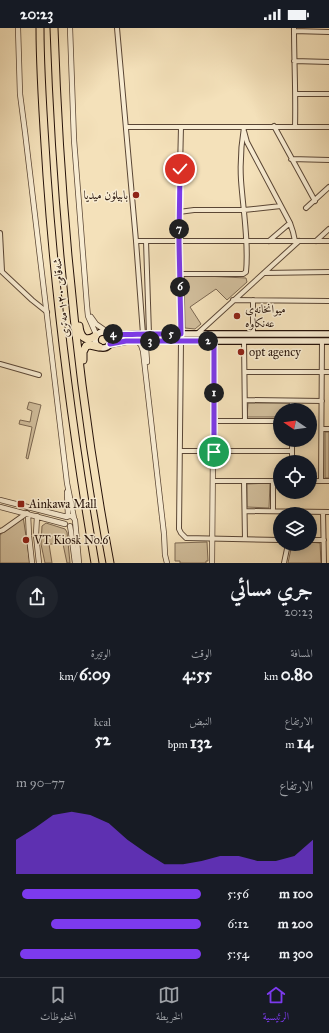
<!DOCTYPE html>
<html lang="ar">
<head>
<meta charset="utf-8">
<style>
	:root { --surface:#171b24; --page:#20242c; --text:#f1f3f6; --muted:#9ea1a6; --line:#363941; --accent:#7c3aed }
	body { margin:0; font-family:"IM FELL Great Primer",Amiri,serif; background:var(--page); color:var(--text); direction:rtl; height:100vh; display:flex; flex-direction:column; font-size:15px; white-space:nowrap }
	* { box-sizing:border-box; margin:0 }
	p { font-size:13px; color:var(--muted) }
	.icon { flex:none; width:22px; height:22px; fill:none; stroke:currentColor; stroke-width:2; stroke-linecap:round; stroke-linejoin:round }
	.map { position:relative; height:535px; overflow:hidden; direction:ltr }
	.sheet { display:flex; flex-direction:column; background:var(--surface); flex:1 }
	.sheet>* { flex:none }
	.needle { width:26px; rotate:283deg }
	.buttons { position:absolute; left:273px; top:375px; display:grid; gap:8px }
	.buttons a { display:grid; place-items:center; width:44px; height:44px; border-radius:50%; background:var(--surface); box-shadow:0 2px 10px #0003; font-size:20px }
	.pin { position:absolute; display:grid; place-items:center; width:34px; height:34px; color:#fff; margin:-17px; border:2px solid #fff; border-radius:50%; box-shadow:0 1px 4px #0007 }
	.km { position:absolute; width:20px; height:20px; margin:-10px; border-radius:50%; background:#222; color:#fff; font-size:11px; line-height:20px; text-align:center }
	.round { display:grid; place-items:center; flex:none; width:42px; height:42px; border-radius:21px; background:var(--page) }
	.head { display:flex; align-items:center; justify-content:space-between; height:68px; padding:0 16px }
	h1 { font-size:22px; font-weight:800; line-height:30px }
	.stats { display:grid; grid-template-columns:repeat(3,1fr); gap:6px; height:68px; padding:4px 16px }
	.stats div { display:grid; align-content:center }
	.stats b { font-size:17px; font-weight:800 }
	.stats small { font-size:11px; font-weight:400 }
	.stats p { font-size:11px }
	.chart { height:112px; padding:8px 16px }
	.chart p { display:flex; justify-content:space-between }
	.chart svg { width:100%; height:72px; margin-top:4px; fill:var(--accent); opacity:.7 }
	ul { padding:0 16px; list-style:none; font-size:13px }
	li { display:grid; grid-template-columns:64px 48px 1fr; align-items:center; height:30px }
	li i { height:10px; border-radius:5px; background:var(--accent) }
	.status { display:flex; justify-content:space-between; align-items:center; height:28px; padding:0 20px; background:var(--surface); direction:ltr }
	.status svg { height:11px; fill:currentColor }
	.tabs { display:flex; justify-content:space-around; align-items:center; height:56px; border-top:1px solid var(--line); background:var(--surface); font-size:11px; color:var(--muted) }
	.tabs a { display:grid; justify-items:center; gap:2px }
	.tabs .current { color:var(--accent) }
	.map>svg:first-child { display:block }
</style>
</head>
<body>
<div class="status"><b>20:23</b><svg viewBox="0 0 49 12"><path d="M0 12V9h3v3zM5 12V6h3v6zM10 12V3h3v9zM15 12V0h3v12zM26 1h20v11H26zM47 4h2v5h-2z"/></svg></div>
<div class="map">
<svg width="329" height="535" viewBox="0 0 329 535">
	<rect width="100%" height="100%" fill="#f4e1ba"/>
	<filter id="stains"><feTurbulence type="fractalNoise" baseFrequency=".005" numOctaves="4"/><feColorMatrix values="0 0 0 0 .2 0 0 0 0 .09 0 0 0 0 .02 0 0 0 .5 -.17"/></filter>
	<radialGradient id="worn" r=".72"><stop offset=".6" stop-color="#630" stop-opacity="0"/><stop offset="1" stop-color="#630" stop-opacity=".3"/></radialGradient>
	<path fill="#d1be9c" stroke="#7c6852" d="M184,247L246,250L247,254L227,272L216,261L190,279L201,296L195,301L185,300Z
		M29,374L41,377L28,431L26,430L32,399L19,396L20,392L30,394L32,383L27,381Z
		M248,375H289V382H280V389H247Z
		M325,404H329V450H325Z
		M270,455L269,480L247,479V456Z
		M23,488L30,535H0V507Z
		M46,495L65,501L67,504L70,535H67L63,516H49L52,535H45L41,516L42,498Z
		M207,514L208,533H206V535H180V533H175V515Z
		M310,514L320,515L321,535H288L292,516H310Z"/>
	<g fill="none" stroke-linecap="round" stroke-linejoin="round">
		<defs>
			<path id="minor" d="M117,0L136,213L143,306
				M294,0C294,33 296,66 295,99
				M294,3L329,4
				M294,33L329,34
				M296,66H329
				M274,98L315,173
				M126,99H329
				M244,103L247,114L290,195L293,204L295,213
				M291,131L329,132
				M306,180L329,159
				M179,184L194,182H244L281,178
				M0,205L2,243
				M136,213H329
				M146,213L149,306
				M269,213L290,195
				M316,213L329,201
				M0,242L32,272L47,284
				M264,245L329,244
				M180,246H243L246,244C249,215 243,181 241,152C240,134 241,117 244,99
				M233,272L329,273
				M181,306L179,184L181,99
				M197,306L299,213
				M253,306V272
				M181,313L179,501L181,505L186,510L280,512
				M244,313L245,393
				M0,336L39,347
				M245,344H329
				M245,372L322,373
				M292,382V373
				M214,393H280
				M322,401H329
				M292,412V434
				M180,423H292
				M213,453H280
				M244,453L245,511
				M310,453H329
				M321,453L322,313
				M245,483L329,484
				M273,483V453
				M323,484L324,535
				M0,503L3,502L27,485
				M310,512H324
				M284,535L288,516"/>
			<path id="tertiary" d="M18,0L20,66L25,104L67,455L74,490
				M70,0L74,112L87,278L88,288L96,306
				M91,289L96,296L106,303
				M137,313L141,317L143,323L164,506L165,527L167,535
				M147,334L146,320L150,313
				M67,464L68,488
				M0,472L67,489C70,487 73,488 75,492L79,535
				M0,479L65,496
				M28,486L29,508L32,535
				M37,488L36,507L39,535
				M70,498L71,504L75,535
				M212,535L214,313"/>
			<path id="secondary" d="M95 312a8 8 0 1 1 16 0a8 8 0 1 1-16 0Z
				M108,305L126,307L149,306H329
				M110,316L126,313H329"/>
			<path id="motorway" d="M40,0C40,49 44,99 47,148C56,278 73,407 95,535
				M54,0C60,179 77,359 110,535
				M79,298C80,308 85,315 95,308
				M83,332V324L86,318L90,317L99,319"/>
		</defs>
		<use href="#minor" stroke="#5a4635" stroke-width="6"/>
		<use href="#tertiary" stroke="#5a4635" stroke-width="6"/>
		<use href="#secondary" stroke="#261209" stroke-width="8"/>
		<use href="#motorway" stroke="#261209" stroke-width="9"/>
		<use href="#minor" stroke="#f8ecd2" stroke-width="4"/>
		<use href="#tertiary" stroke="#f8ecd2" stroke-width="4.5"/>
		<use href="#secondary" stroke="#f8ecd2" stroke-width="5.5"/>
		<use href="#motorway" stroke="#f4e1ba" stroke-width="7"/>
	</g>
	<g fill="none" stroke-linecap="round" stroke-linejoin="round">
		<defs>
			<path id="route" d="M180,141L179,213L181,306C171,306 160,306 149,306C135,306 122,308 108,305L111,311L110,316L126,313H214V424"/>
		</defs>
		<use href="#route" stroke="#fff" stroke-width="8"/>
		<use href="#route" stroke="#7c3aed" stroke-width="5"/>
	</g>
	<g fill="#8f2418" stroke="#f8ecd2" stroke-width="1.5">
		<circle cx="136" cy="167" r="4"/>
		<circle cx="237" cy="288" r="4"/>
		<circle cx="241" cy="324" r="4"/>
		<rect x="17" y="472" width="8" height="8" rx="2"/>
		<circle cx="26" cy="512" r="4"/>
	</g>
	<g text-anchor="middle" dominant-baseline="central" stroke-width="3" stroke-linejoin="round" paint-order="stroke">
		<g font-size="12" fill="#261209" stroke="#f8ecd2" text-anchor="start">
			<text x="128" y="167" text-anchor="end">بابیلۆن میدیا</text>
			<text x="245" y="281">میوانخانەی<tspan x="245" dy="14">عەنکاوە</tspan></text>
			<text x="249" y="324">opt agency</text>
			<text x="29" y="476">Ainkawa Mall</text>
			<text x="34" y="512">VT Kiosk No.6</text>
		</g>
		<g font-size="12" fill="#261209" stroke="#f8ecd2">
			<text transform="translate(61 270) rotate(-96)">شەقامی ١٢٠ مەتری</text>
		</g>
	</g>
	<rect width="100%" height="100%" filter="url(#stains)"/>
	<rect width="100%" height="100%" fill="url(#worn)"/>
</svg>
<div class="buttons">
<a><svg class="needle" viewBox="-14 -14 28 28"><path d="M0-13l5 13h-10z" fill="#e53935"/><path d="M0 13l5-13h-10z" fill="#9ea1a6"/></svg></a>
<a><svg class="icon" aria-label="locate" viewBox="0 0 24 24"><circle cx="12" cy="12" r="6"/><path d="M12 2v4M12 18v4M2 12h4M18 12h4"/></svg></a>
<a><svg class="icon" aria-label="layers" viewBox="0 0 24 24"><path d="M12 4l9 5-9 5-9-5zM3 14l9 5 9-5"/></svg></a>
</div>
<div class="pin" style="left:214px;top:424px;background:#1e9e55"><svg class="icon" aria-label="arrive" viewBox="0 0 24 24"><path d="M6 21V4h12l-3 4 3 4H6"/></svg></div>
<div class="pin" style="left:180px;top:141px;background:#d93025"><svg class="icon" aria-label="check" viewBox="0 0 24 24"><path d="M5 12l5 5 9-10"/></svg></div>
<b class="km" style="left:214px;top:365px">1</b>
<b class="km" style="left:208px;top:313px">2</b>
<b class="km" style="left:150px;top:313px">3</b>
<b class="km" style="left:113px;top:306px">4</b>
<b class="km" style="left:171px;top:306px">5</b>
<b class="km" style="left:180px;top:259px">6</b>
<b class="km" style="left:179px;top:201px">7</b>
</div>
<section class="sheet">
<div class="head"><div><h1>جري مسائي</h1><p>20:23</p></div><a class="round"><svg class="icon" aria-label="share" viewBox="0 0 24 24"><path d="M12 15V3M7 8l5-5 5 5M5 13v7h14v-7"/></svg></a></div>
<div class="stats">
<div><p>المسافة</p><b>0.80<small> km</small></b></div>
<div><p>الوقت</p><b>4:55</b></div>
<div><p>الوتيرة</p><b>6:09<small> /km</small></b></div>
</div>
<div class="stats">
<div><p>الارتفاع</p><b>14<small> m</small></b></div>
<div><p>النبض</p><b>132<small> bpm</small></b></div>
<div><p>kcal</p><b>52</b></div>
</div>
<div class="chart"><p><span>الارتفاع</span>77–90 m</p>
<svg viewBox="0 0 160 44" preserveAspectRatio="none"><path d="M0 44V23L10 16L20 8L30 6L40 8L50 13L60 23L70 31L80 38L90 38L100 36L110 33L120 33L130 36L140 36L150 33L160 23V44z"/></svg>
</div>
<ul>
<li><b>100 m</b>5:56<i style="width:97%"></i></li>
<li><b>200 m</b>6:12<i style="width:81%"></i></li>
<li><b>300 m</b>5:54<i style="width:98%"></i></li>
</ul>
</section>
<nav class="tabs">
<a class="current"><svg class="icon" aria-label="home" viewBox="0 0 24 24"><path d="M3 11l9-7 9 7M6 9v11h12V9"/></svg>الرئيسية</a>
<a><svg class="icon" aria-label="map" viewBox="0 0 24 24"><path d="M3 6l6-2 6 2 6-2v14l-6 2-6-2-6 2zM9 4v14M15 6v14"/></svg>الخريطة</a>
<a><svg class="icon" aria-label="saved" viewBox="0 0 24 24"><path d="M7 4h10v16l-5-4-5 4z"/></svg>المحفوظات</a>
</nav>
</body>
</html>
